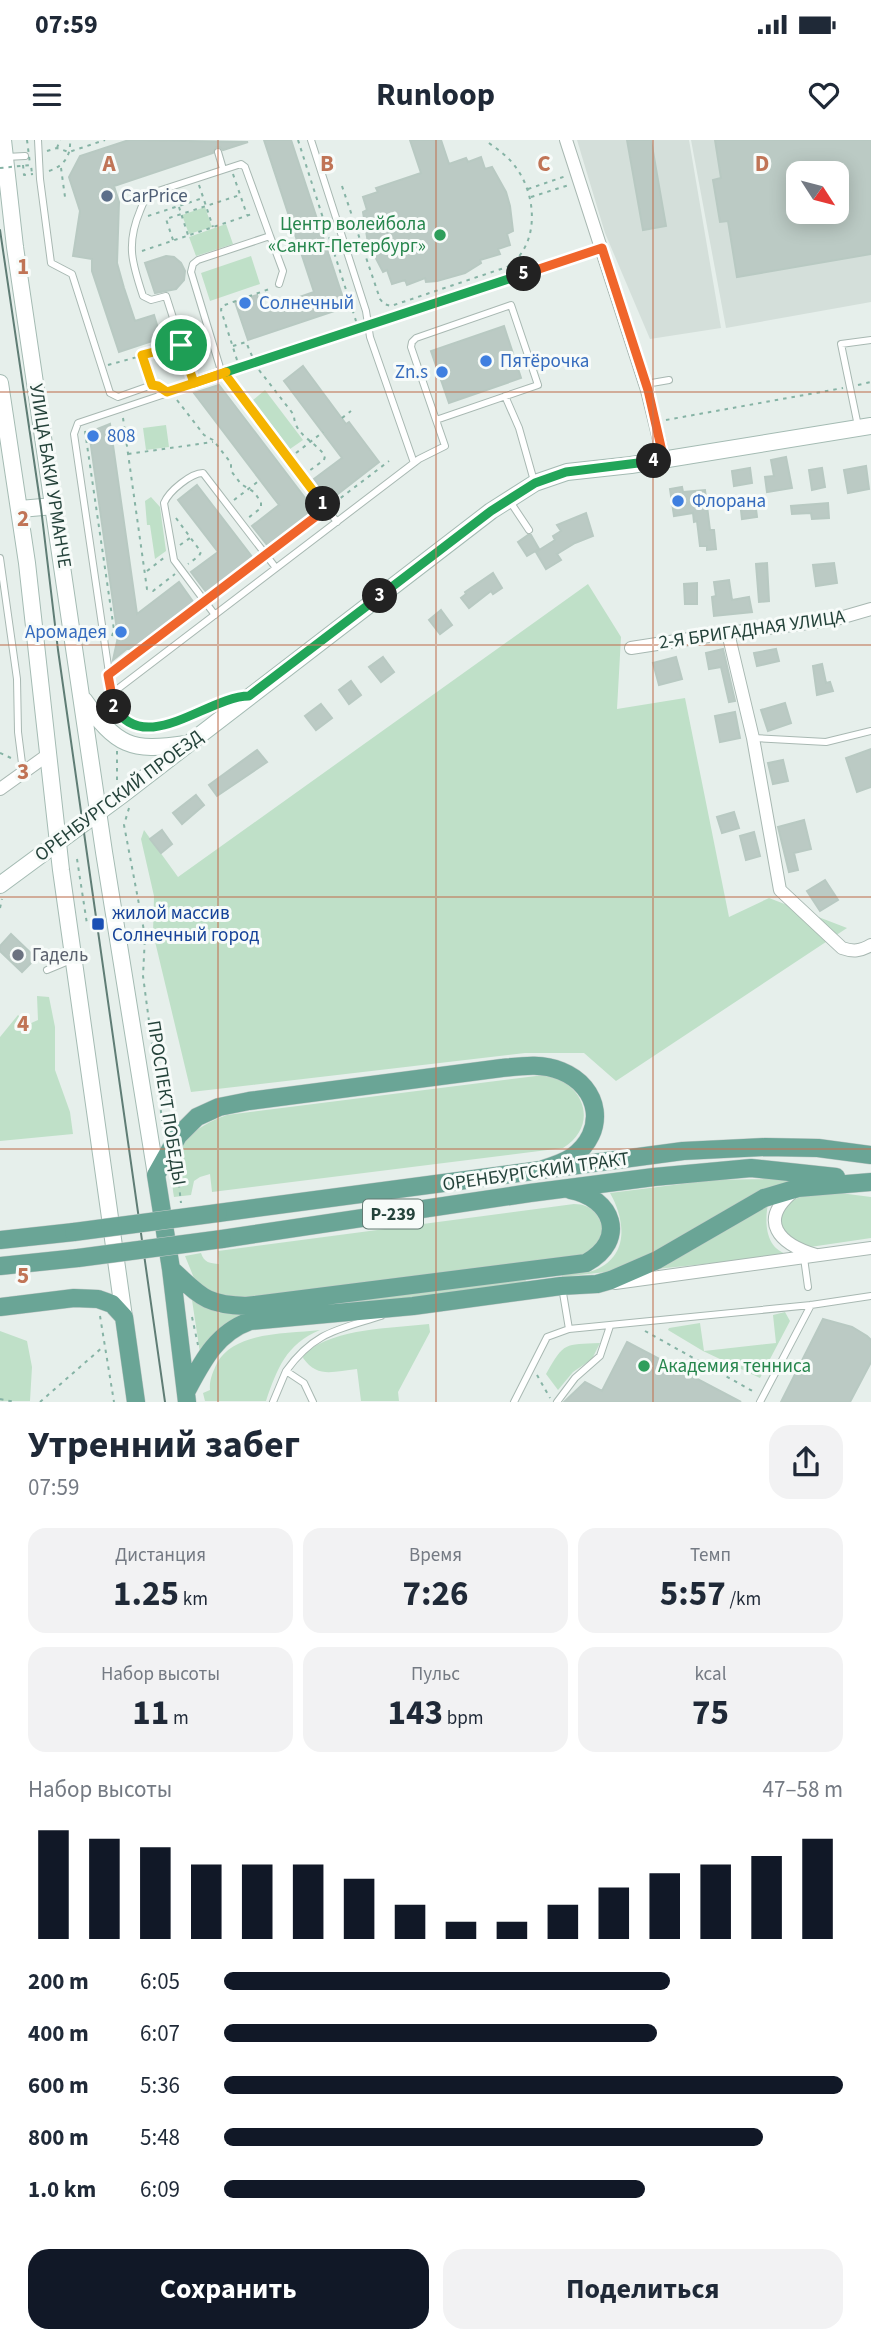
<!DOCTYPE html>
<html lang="ru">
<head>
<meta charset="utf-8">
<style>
	:root { --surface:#fff; --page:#f2f2f3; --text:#1f2937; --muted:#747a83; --accent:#111827 }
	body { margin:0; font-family:"Source Sans 3",sans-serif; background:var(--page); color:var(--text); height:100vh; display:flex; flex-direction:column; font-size:26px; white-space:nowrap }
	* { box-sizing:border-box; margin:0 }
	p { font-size:23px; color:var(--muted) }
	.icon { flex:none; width:38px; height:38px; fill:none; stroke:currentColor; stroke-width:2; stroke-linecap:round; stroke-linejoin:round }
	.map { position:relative; height:1262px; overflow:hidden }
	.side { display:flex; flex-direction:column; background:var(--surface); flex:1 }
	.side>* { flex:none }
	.needle { width:46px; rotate:126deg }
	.tools { position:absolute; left:786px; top:21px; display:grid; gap:14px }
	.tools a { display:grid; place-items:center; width:63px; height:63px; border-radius:14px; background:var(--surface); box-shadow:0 4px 18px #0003; font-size:35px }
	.pin { position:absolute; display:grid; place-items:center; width:60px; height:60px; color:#fff; margin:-30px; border:4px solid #fff; border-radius:50%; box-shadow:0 2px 7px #0007 }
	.km { position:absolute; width:35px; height:35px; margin:-18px; border-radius:50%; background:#222; color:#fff; font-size:19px; line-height:35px; text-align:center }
	.round { display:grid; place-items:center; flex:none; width:74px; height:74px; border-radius:21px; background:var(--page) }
	.overview { display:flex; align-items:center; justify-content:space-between; height:119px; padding:0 28px }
	h1 { font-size:38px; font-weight:700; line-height:52px }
	.figures { display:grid; grid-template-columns:repeat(3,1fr); gap:10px; height:119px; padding:7px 28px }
	.figures div { display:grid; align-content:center; border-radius:18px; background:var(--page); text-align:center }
	.figures b { font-size:35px; font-weight:700 }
	.figures small { font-size:19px; font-weight:400 }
	.figures p { font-size:19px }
	.chart { height:196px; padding:14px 28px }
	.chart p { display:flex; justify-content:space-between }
	.chart svg { width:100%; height:126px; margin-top:7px; stroke:var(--accent); stroke-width:6 }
	.primary-button { display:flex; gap:14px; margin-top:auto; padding:14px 28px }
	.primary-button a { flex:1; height:80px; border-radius:21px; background:var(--accent); color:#fff; font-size:28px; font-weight:700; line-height:80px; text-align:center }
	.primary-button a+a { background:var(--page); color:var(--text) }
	ul { padding:0 28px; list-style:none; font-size:23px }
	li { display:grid; grid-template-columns:112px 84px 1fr; align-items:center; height:52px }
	li i { height:18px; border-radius:9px; background:var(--accent) }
	.status { display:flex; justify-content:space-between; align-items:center; height:49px; padding:0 35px; background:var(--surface); direction:ltr }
	.status svg { height:19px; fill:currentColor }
	header { display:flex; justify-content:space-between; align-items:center; height:91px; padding:0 28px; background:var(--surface); font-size:32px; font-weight:700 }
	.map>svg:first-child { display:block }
</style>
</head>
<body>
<div class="status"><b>07:59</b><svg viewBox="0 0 49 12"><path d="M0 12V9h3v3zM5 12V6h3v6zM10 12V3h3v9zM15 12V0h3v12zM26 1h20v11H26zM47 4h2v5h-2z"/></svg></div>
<header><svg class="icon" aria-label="menu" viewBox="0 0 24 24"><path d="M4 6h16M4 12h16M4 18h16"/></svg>Runloop<svg class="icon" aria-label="heart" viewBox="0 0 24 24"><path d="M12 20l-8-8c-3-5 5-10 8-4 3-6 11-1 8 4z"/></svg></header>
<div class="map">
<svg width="871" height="1262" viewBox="0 0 871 1262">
	<rect width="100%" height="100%" fill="#e6efeb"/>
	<path fill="#d4dfda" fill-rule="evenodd" d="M577,0H689L721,188L650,199L605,93Z
		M691,0H871V162L726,188ZM798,33H836V72H798Z"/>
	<path fill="#bfe0c8" d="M205,67L212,87L189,94L182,75Z
		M226,84L233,104L196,116L189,97Z
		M251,116L260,144L210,161L201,133Z
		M265,250L303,300L290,309L253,260Z
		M166,285L169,307L146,310L143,288Z
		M151,357L160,367L166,411L155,419L150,385H147L145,361Z
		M588,444L621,497L617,569L685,558L729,777L769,758L847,788L616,941L584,913H525L191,952L153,793L154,756L141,699L144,690L178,737Z
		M37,856L49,857L55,887V930L70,972L73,994L0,1001V897L18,875L29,884L38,880Z
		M544,935C584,941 600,985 563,1008L212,1052L210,1034L200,1037L194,1041L191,1055L174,1057C166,1013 187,989 227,975Z
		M815,1038L637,1122L615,1131L562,1137V1134C573,1133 585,1134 595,1130C630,1116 625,1079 610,1053L713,1040Z
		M840,1053L871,1057V1098L810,1107L784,1095C783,1090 780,1083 781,1078C782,1052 822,1054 840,1053Z
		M574,1064C593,1064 600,1076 604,1093L591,1114L233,1163L196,1143L185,1116L201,1113C204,1123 210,1123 219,1124L218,1111Z
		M768,1064C764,1084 766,1111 791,1115L647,1130Z
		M526,1139L525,1144L248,1177L200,1213L192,1160L219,1173L247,1174Z
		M785,1172L790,1181L760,1238L703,1211L668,1190L669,1188L700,1183L704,1211L776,1203L773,1175Z
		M429,1184L430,1192L398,1252L399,1261H361L357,1229C334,1231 318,1239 303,1218L304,1213C340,1187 387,1189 429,1184Z
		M320,1190C286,1204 277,1229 266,1261H205L203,1253L210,1250C209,1240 213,1232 217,1223C235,1191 287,1194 320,1190Z
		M0,1191L27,1201L32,1227L30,1261H0Z
		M600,1203L592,1219L573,1232L558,1250L546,1234C565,1201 564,1205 600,1203Z"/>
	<path fill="#bbcac4" stroke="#b8c9c2" stroke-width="2" fill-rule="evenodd" d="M129,0L248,2L223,10L220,7H216L213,13L114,46L119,62L117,123L124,148L135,181L154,175L161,198L119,212L92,131V119L73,116L80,71L69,37L80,16Z
		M264,0H291L346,167L248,200L235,162L257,155L262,170L314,152Z
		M410,0H441L449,24L466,18L468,22L481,17L485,29L492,27L506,52L510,66L513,91L507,94L510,105L498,109L500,114L480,120L481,123L465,133L437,141L426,142L425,138L407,145L405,140L392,144L387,130L383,132L368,103L363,72L367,70L363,57L378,52L376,48L421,33Z
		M627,0H651L666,86L643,90Z
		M715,0H871V114L737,137L728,81L720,82L713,40L721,38ZM798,33H836V72H798Z
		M166,116L174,117L181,123L185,131L184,140L176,149L155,153L145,123Z
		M504,186L521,238L449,263L431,211Z
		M303,226L346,284L349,282L379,322L330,360L314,339L342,318L284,241Z
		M219,245L315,371L268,406L252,386L279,365L194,253Z
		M110,284L137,474L179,442L194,463L131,511L128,508L113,520L118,497L90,299L97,289Z
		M786,317L792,348L767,352L765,337L774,336L771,320Z
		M866,326L869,349L848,353L844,330Z
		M750,328L752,343L734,346L732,331Z
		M822,328L825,347L812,350L809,330Z
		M197,345L253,418L207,453L191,432L218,412L178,360Z
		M682,347L683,352L705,350L710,390H714L716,409L707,410V406H700L697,381L694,382L693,373L674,376L670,349Z
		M755,361L757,377L742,379L740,362Z
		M828,363L829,378L812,379L811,373L792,374L791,366Z
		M586,373L593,396L575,403L557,414L561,420L546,429L536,412L555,400L553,396L561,391L557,385Z
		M528,395H531L539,409L527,416L518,402Z
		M767,423L769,461L759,462L756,424Z
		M834,423L837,443L816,446L813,425Z
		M493,433L502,448L493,454L491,451L469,468L461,458L466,454L465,452Z
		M729,440L732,460L749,457L752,472L714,476L712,457L716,456L714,442Z
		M697,443V464H685L684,444Z
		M441,470L452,485L440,494L429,480Z
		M723,509L735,561L729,562L721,527L709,529L706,513Z
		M776,509L779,521L757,526L754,513Z
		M383,517L394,532L381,542L369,527Z
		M676,517L682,539L659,545L653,523Z
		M822,524L826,543L830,542L833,551L817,555L813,526Z
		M351,541L361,555L349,564L339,550Z
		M785,563L791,583L768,591L761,570Z
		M321,564L332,578L316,590L305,576Z
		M735,572L740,598L720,602L715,576Z
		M871,609V647L857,652L846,618Z
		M257,610L267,622L217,656L209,645Z
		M783,620L788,641L773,644L768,623Z
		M196,655L204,665L182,684L173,673Z
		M734,672L739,688L722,693L717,677Z
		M804,680L811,709L794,713L798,730L789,732L778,687Z
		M162,690L172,704L161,713L150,699Z
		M754,692L760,716L746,720L740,696Z
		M825,740L838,760L820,771L807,751Z
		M11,794L36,818L22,832L0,811V806Z
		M823,1179L852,1187L867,1196L871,1200V1222L850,1262H781Z
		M627,1202L741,1262H564L585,1242L602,1251Z"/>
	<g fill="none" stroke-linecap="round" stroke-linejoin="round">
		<defs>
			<path id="lane" d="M38,0L40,39L51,123L72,134L110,253L118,257L152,245L158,246L167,252
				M311,0L366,171L370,197L414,323
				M218,12L223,29
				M6,17L25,16
				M270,96L283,131L279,144
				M511,165L538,245L436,280L411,207L412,202L416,198Z
				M224,233L337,382
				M194,243L166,156L151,160L143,156C132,123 126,104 140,71C143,63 145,58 152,53L241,24L245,27L270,96L198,120L193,124L191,132L222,234
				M646,244L669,240
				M505,256L519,288L534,341
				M858,286L841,204L871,200
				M509,360L529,390
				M0,418L17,539L18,592L23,631
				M215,475L174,420L164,363C169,351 191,333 203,333L276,428
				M111,554L419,319L445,306L436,280
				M243,556C203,558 148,618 114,567L74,294L78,283L602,108
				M753,598L826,602L871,591
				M47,830L71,820
				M804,1118L808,1147
				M569,1189L811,1165L871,1156
				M286,1231C314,1192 337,1190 381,1176
				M273,1262L286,1231L304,1243L313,1262
				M514,1262L547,1197L569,1189L562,1147
				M557,1262L575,1238L600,1216L610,1186
				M760,1262L811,1165"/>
			<path id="street" d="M566,0L647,250L664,320
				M728,493L753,598L780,750L842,808C853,812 861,811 871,805
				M631,508L728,493L833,480L871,469
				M0,649L49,614
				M794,1051C757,1081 779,1104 816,1115
				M615,1143L871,1108"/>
			<path id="secondary" d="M3,0L15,107L104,712L156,1035
				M0,243L27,423L61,730L124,1177
				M20,369L54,366
				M84,560C117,606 130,612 186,604
				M0,745L122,655L491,371L535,343L567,332L631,325L871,286"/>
			<path id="primary" d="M218,1073L683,1011L765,1007L818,1008L871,1015
				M222,1099L530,1053L654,1037L751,1028L836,1037
				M0,1100L74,1092
				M0,1126L78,1118
				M171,1129C200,1155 204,1165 246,1166L586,1123C628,1100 613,1058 570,1050
				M0,1167L74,1158L98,1159L112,1164L124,1177L136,1262
				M186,1252C202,1222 216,1193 250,1181L413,1166L561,1146L597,1144L611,1140L657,1120L764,1058L798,1048L871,1042
				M187,1262L171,1129L156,1035L178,996L197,977L219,967L249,961L502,928C522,926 542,923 561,931C601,947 607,992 572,1017C563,1023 553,1026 543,1029"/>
		</defs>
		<use href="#lane" stroke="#a8b8b2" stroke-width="8"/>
		<use href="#street" stroke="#a8b8b2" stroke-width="14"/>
		<use href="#secondary" stroke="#a4bbb3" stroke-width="18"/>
		<use href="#primary" stroke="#c2cac8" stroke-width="19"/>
		<path stroke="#86b3a5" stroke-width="2" stroke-dasharray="3.5 5" stroke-linecap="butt" d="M298,0L356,181
			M57,8L60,0
			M47,11L57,8L69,12L105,0
			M23,25L24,35L33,34
			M61,28L65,57
			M49,31C64,26 71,16 70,0
			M233,34L247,75
			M199,45L213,87
			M342,46L380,159L384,164L391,166L507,127C541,105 537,53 514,25C506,14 495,8 485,0
			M528,49L566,36
			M531,57L569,45
			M179,67L188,95
			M148,76L203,58
			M173,100L166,79L240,55
			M142,111L252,74
			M233,206L246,202L252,216
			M143,216L150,237
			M237,220L221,170L222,166L272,148
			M108,225L174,207
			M259,230L294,275C294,295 315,301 325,316L324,320L309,331
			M858,245L871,242
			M177,260L204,295L213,300L231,323V331L241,344L254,352L261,362V368L248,378
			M123,278L147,449L153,451L175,434
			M342,278L351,271
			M666,280L843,248
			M85,291L114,490L112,496
			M296,313L323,292
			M128,314L213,302
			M234,360L260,340
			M334,363L389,321
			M176,378L201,412L199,416L188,424
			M180,405L190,398
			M273,410L321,373
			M147,431L165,417
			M211,457L260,420
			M117,529L199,466
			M117,611V640
			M0,613L11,618
			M129,668L124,685L145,796L143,836L163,987
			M77,719L87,784
			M0,768L2,759
			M177,1027L181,1063
			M100,1176L114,1262
			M192,1177L198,1205
			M645,1191L756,1253
			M537,1235L550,1258
			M0,1259L15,1262
			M40,1262L104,1206"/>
		<use href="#lane" stroke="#fff" stroke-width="6"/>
		<use href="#street" stroke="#fff" stroke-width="12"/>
		<use href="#secondary" stroke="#fff" stroke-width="16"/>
		<use href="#primary" stroke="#6aa596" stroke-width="18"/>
		<path stroke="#5f7d75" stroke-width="2" d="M0,90L41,368L58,510L165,1262"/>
		<defs>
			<path id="primary-bridge" d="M74,1092L218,1073
				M78,1118L222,1099"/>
		</defs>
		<use href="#primary-bridge" stroke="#c2cac8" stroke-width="19" stroke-linecap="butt"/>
		<path stroke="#86b3a5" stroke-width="2" stroke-dasharray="3.5 5" stroke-linecap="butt" d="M27,0L30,24
			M0,28L31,25L32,34"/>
		<use href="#primary-bridge" stroke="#6aa596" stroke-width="18"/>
	</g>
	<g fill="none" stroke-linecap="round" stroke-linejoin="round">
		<defs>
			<path id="split-1" d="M181,205L142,215L152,245L158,246L167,252L224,233L323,364"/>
			<path id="split-2" d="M114,567L108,535L327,368L323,364"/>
			<path id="split-3" d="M114,567C146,618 208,556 249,556L380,456"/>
			<path id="split-4" d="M380,456L491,371L535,343L566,332L654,321"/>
			<path id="split-5" d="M524,134L602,108L648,250L664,320L654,321"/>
			<path id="split-6" d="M226,232L524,134"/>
			<path id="split-7" d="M181,205L194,243L226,232"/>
		</defs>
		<use href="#split-1" stroke="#fff" stroke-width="14"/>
		<use href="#split-2" stroke="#fff" stroke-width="14"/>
		<use href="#split-3" stroke="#fff" stroke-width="14"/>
		<use href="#split-4" stroke="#fff" stroke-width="14"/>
		<use href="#split-5" stroke="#fff" stroke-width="14"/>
		<use href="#split-6" stroke="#fff" stroke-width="14"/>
		<use href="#split-7" stroke="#fff" stroke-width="14"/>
		<use href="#split-1" stroke="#f5b400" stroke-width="9"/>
		<use href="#split-2" stroke="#f0652b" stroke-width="9"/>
		<use href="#split-3" stroke="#22a559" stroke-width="9"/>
		<use href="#split-4" stroke="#22a559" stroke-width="9"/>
		<use href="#split-5" stroke="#f0652b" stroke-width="9"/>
		<use href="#split-6" stroke="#22a559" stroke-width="9"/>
		<use href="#split-7" stroke="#f5b400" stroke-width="9"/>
	</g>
	<path fill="none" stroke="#c07456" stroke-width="2" stroke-opacity="0.55" d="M218,0V1262M436,0V1262M653,0V1262M0,252H871M0,505H871M0,757H871M0,1009H871"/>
	<circle fill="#5c6f8a" stroke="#f7fbf9" stroke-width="2.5" cx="107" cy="56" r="7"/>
	<g fill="#2e9e5b" stroke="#f7fbf9" stroke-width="2.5">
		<circle cx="440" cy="95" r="7"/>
		<circle cx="644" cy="1226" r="7"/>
	</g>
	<g fill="#3f7fe0" stroke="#f7fbf9" stroke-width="2.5">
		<circle cx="245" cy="163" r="7"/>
		<circle cx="486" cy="221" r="7"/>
		<circle cx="442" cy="232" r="7"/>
		<circle cx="93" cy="296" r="7"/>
		<circle cx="678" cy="361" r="7"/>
		<circle cx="121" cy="492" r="7"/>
	</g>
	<rect fill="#1a4fb4" stroke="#f7fbf9" stroke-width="2.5" x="91" y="777" width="14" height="14" rx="3.5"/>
	<circle fill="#6b7280" stroke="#f7fbf9" stroke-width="2.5" cx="18" cy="815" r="7"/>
	<g text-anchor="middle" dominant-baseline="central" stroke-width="6" stroke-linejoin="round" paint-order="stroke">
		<rect fill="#f7fbf9" stroke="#637a73" stroke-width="2" x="363" y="1059.5" width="60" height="29" rx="5"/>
		<g font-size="18" font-weight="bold" fill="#24423a">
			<text x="393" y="1074">Р-239</text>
		</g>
		<g font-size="19" fill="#4e5e75" stroke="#f7fbf9" text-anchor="start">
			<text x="121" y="56">CarPrice</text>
		</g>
		<g font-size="19" fill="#27864d" stroke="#f7fbf9" text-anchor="end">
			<text x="426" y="84">Центр волейбола<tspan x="426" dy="22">«Санкт-Петербург»</tspan></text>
			<text x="658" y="1226" text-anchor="start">Академия тенниса</text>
		</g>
		<g font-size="19" fill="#366cbe" stroke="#f7fbf9" text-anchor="start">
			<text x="259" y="163">Солнечный</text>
			<text x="500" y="221">Пятёрочка</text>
			<text x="428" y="232" text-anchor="end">Zn.s</text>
			<text x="107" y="296">808</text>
			<text x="692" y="361">Флорана</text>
			<text x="107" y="492" text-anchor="end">Аромадея</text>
		</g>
		<g font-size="19" fill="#24423a" stroke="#f7fbf9">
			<text transform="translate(50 336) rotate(81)">УЛИЦА БАКИ УРМАНЧЕ</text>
			<text transform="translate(752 490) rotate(-8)">2-Я БРИГАДНАЯ УЛИЦА</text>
			<text transform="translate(119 656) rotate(-37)">ОРЕНБУРГСКИЙ ПРОЕЗД</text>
			<text transform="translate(166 963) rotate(81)">ПРОСПЕКТ ПОБЕДЫ</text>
			<text transform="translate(536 1032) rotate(-8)">ОРЕНБУРГСКИЙ ТРАКТ</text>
		</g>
		<g font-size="19" fill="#164399" stroke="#f7fbf9" text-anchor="start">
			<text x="112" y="773">жилой массив<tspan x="112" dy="22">Солнечный город</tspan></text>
		</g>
		<g font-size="19" fill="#5b616d" stroke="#f7fbf9" text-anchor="start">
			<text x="32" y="815">Гадель</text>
		</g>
	</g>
	<g font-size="23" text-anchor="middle" font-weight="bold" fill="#c07456" stroke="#f7fbf9" stroke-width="6" stroke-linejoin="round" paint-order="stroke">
		<text x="109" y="31">A</text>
		<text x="327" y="31">B</text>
		<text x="544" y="31">C</text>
		<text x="762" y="31">D</text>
		<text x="23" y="134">1</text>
		<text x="23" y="386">2</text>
		<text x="23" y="639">3</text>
		<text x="23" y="891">4</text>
		<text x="23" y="1143">5</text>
	</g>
</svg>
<div class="tools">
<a><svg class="needle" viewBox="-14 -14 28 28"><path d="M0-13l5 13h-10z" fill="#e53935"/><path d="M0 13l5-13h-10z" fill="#747a83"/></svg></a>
</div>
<div class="pin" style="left:181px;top:205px;background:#1e9e55"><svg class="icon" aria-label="arrive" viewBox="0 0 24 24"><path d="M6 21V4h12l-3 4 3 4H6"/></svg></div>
<b class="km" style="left:323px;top:364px">1</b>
<b class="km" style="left:114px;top:567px">2</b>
<b class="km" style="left:380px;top:456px">3</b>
<b class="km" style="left:654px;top:321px">4</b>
<b class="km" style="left:524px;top:134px">5</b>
</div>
<section class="side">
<div class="overview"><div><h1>Утренний забег</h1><p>07:59</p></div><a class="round"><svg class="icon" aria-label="share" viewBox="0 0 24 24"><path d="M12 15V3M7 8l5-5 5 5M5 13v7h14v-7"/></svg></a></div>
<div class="figures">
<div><p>Дистанция</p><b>1.25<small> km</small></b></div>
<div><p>Время</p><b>7:26</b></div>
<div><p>Темп</p><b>5:57<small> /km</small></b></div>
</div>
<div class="figures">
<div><p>Набор высоты</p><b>11<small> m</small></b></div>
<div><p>Пульс</p><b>143<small> bpm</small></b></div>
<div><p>kcal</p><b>75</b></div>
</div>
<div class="chart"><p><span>Набор высоты</span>47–58 m</p>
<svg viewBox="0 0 160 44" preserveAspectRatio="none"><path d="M5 44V6M15 44V9M25 44V12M35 44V18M45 44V18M55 44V18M65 44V23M75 44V32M85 44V38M95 44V38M105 44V32M115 44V26M125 44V21M135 44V18M145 44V15M155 44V9"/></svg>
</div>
<ul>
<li><b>200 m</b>6:05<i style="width:72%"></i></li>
<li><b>400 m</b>6:07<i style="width:70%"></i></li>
<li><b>600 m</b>5:36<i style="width:100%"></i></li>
<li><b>800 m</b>5:48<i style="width:87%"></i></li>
<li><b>1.0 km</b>6:09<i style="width:68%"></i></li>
</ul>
<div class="primary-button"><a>Сохранить</a><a>Поделиться</a></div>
</section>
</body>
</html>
